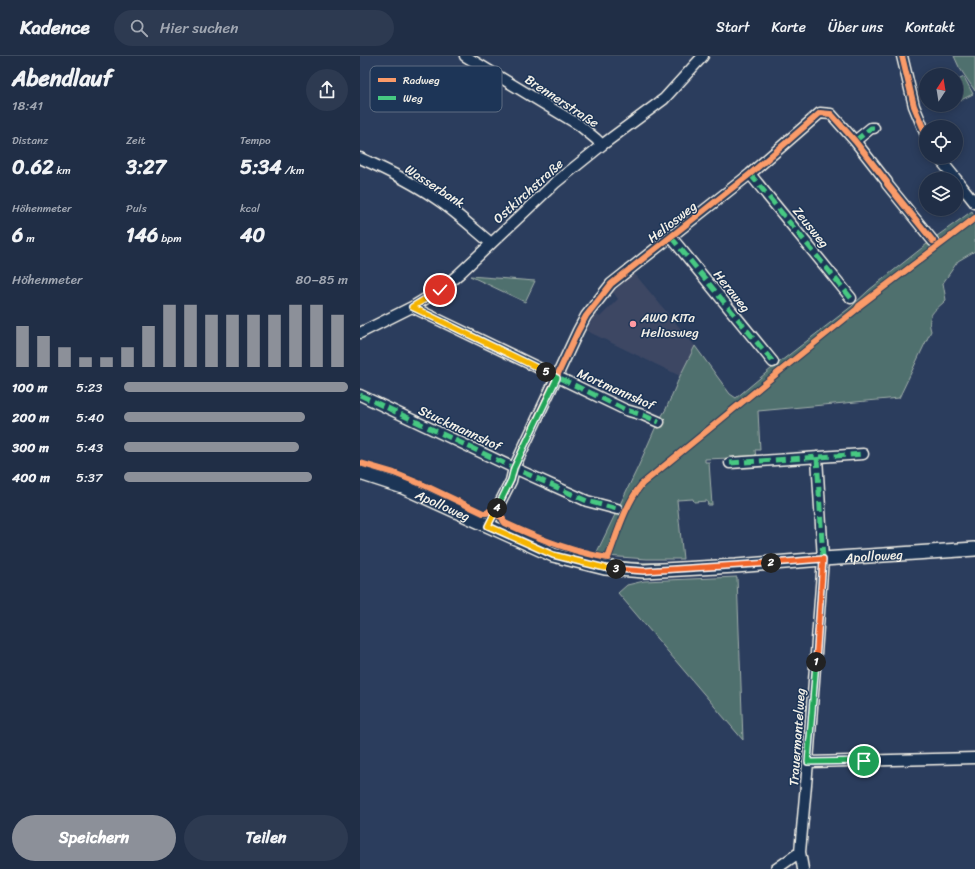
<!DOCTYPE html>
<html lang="de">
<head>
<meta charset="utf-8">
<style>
	:root { --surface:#202e46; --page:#2d3a51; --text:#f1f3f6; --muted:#a2a8b3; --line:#3d4a5f; --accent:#8c9099 }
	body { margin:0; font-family:Sriracha,sans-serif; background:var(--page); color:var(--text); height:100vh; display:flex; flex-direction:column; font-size:15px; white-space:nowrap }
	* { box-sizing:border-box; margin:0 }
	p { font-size:13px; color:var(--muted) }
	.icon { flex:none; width:22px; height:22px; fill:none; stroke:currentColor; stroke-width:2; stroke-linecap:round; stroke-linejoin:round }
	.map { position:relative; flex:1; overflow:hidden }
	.sheet { display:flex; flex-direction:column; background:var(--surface); width:360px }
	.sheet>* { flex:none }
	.needle { width:26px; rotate:12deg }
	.tools { position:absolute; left:559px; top:12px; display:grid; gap:8px }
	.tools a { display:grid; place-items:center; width:44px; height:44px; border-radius:50%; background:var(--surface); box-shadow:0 2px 10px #0003,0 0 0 1px var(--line); font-size:20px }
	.pin { position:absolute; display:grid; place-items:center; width:34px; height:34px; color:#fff; margin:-17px; border:2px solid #fff; border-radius:50%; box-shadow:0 1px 4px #0007 }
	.km { position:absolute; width:20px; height:20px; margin:-10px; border-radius:50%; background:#222; color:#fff; font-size:11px; line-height:20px; text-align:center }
	.round { display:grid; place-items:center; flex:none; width:42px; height:42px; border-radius:21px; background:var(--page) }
	.overview { display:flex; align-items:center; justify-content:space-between; height:68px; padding:0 12px }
	h1 { font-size:22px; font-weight:700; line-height:30px }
	.stats { display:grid; grid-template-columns:repeat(3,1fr); gap:6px; height:68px; padding:4px 12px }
	.stats div { display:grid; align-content:center }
	.stats b { font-size:20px; font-weight:700 }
	.stats small { font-size:11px; font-weight:400 }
	.stats p { font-size:11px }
	.chart { height:112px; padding:8px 12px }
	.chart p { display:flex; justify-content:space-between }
	.chart svg { width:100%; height:72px; margin-top:4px; stroke:var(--accent); stroke-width:6 }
	.button { display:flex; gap:8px; margin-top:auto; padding:8px 12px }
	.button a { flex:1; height:46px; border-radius:24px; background:var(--accent); color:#fff; font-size:16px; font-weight:700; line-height:46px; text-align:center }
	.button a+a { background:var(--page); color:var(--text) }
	ul { padding:0 12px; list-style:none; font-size:13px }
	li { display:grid; grid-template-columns:64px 48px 1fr; align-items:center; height:30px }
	li i { height:10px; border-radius:5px; background:var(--accent) }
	header { display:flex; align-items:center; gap:24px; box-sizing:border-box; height:56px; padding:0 20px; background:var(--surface); border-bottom:1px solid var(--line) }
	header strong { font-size:19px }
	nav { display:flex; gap:22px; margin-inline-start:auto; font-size:14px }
	.search { width:280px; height:36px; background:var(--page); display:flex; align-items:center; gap:10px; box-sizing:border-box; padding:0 14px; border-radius:22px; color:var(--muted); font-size:15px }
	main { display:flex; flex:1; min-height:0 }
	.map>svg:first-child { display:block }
</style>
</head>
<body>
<header>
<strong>Kadence</strong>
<div class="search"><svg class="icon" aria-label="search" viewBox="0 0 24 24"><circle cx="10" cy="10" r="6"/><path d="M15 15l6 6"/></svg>Hier suchen</div>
<nav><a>Start</a><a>Karte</a><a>Über uns</a><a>Kontakt</a></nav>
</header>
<main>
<section class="sheet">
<div class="overview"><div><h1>Abendlauf</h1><p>18:41</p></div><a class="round"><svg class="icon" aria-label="share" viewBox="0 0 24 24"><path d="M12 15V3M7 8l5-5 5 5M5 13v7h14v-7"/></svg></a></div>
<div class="stats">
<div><p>Distanz</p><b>0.62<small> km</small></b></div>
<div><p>Zeit</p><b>3:27</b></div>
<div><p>Tempo</p><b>5:34<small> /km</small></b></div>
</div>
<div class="stats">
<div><p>Höhenmeter</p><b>6<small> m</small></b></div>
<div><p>Puls</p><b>146<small> bpm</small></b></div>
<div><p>kcal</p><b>40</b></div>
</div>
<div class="chart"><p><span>Höhenmeter</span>80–85 m</p>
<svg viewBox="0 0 160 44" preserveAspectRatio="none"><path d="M5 44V19M15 44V25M25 44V32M35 44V38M45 44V38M55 44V32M65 44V19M75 44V6M85 44V6M95 44V12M105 44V12M115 44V12M125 44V12M135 44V6M145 44V6M155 44V12"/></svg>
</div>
<ul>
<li><b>100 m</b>5:23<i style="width:100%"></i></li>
<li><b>200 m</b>5:40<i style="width:81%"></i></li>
<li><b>300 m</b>5:43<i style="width:78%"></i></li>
<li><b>400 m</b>5:37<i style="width:84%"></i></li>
</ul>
<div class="button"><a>Speichern</a><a>Teilen</a></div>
</section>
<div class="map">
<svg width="615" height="813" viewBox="0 0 615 813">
	<rect width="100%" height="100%" fill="#2b3d5d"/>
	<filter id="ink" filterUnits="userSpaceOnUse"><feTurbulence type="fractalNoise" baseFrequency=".025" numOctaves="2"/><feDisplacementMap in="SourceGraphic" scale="8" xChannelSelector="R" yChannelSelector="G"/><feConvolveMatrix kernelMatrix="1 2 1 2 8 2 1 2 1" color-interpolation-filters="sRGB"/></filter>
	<g filter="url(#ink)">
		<path fill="#3c4764" d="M274,217L335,290L320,320L231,277L227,274L235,258L240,261L258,243L253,236Z"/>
		<path fill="#506f6e" stroke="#a2b0ab" d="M594,0H615V35L599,11Z
			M604,21L613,38L601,44L596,38V25Z
			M612,155L615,161V195L598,205L583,227L586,244C575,255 566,258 571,275L539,342L398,355L400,394H395L396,401L345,403V406H349L352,449H348L347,445L334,446L333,443L317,444L323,503H287L246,500L236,498L278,411L297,368L306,353L320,320L335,290L370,338L376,342L412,312L492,250L509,234L577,180Z
			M110,220L175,225L165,246Z
			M147,471C171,481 194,491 219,498C253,507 288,508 323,506L322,509L287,510L250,507L198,495L146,473Z
			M377,521L383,684L258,537L267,529L284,525Z"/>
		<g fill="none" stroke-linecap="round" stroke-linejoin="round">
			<defs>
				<path id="minor" d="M105,0L219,69L236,83L242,89
					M542,0L554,50L566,79
					M495,85L511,72H514
					M579,101L583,107L596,123
					M0,102C27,114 54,127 78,144C97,157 114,173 131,187
					M390,118L491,242
					M596,123L615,147
					M311,181L413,306
					M52,251L266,354L283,359L299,366
					M0,277L52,251L80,234L99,218L195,127L242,89L304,43L343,0
					M0,339L154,412L227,445L257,453
					M370,407L503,398
					M128,470L151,425L154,412L218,275L226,260L251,228L390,118L460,57L471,58L495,85L527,126V128L573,185
					M448,706L615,702
					M416,813L440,796
					M443,813L440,796L448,706L463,503L457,401"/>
				<g id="tertiary">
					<path id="s1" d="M0,417L43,431L193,499L245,512L284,515L376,510L463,503L615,493"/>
				</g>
			</defs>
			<use href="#minor" stroke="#f4f1e8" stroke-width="13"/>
			<use href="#tertiary" stroke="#f4f1e8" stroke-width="16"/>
			<use href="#minor" stroke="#1d3557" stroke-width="10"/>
			<use href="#tertiary" stroke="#1d3557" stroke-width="13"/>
			<path stroke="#46c982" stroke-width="5" stroke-dasharray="10 5" stroke-linecap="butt" d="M495,85L511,72H514
				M390,118L491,242
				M311,181L413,306
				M52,251L266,354L283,359L299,366
				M0,339L154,412L227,445L257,453
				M457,401L463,503
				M370,407L503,398"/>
			<defs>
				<path id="cycleway" d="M542,0L554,50L566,79
					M0,407L34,417L66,430L123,457H127L129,455L143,462V464L145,467C179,483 212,496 248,502C257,478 266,447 282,428L420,315L497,253L499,250L615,162
					M128,470L151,425L154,412L218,275L226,260L251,228L390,118L460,57L471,58L495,85L527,126V128L573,185"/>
			</defs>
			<use href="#cycleway" stroke="#1d3557" stroke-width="8"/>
			<use href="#cycleway" stroke="#fa9b69" stroke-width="6"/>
		</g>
	</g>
	<g fill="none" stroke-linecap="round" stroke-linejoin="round" filter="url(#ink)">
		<defs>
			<path id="split-1" d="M456,606L448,706L504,705"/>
			<path id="split-2" d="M411,507L463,503L456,606"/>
			<path id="split-3" d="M256,513L284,515L411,507"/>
			<path id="split-4" d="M137,452L128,470L193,499L245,512L256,513"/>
			<path id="split-5" d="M137,452L151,424L154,412L197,322L186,316"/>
			<path id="split-6" d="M80,234L52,251L186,316"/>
		</defs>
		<use href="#split-1" stroke="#fff" stroke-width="8"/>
		<use href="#split-2" stroke="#fff" stroke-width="8"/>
		<use href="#split-3" stroke="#fff" stroke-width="8"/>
		<use href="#split-4" stroke="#fff" stroke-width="8"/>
		<use href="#split-5" stroke="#fff" stroke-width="8"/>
		<use href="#split-6" stroke="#fff" stroke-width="8"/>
		<use href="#split-1" stroke="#22a559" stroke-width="5"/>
		<use href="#split-2" stroke="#f0652b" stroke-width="5"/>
		<use href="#split-3" stroke="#f0652b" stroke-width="5"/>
		<use href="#split-4" stroke="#f5b400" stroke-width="5"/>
		<use href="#split-5" stroke="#22a559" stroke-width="5"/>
		<use href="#split-6" stroke="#f5b400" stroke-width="5"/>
	</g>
	<circle fill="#ff9aa2" stroke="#1d3557" stroke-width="1.5" cx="273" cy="268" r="4"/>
	<g text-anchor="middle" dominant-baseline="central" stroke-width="3" stroke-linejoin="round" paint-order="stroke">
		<g font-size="13" fill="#f4f1e8" stroke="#1d3557">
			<text transform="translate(202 45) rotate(33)">Brennerstraße</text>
			<text transform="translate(75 130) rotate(33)">Wasserbank</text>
			<text transform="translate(168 135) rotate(-42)">Ostkirchstraße</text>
			<text transform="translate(312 166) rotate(-38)">Heliosweg</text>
			<text transform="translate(451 171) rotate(51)">Zeusweg</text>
			<text transform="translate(372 235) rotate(51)">Heraweg</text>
			<text transform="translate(256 333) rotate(24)">Mortmannshof</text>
			<text transform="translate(100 372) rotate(25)">Stuckmannshof</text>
			<text stroke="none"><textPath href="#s1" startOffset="89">Apolloweg</textPath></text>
			<text stroke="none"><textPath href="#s1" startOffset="533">Apolloweg</textPath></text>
			<text transform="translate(437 681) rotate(-86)">Trauermantelweg</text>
		</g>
		<g font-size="13" fill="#f4f1e8" stroke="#1d3557" text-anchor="start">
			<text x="281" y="261">AWO KiTa<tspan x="281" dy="15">Heliosweg</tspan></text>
		</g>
	</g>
	<rect x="10" y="10" width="132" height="46" rx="6" fill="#1d3557" stroke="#5e6d82" stroke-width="1"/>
	<rect x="18" y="22" width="18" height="4" fill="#fa9b69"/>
	<rect x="18" y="40" width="18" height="4" fill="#46c982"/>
	<g font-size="11" fill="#f4f1e8">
		<text x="43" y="28">Radweg</text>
		<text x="43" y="46">Weg</text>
	</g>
</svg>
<div class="tools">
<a><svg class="needle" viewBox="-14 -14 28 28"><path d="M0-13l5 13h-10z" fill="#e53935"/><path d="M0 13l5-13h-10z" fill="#a2a8b3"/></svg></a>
<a><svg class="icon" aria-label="locate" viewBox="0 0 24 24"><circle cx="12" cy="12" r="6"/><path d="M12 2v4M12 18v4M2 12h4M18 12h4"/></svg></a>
<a><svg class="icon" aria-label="layers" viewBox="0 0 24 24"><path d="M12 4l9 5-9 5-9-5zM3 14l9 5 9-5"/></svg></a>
</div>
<div class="pin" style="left:504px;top:705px;background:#1e9e55"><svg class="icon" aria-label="arrive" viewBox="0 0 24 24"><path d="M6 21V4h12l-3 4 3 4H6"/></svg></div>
<div class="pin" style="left:80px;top:234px;background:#d93025"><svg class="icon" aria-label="check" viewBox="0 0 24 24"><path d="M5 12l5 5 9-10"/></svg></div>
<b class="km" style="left:456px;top:606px">1</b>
<b class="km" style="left:411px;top:507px">2</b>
<b class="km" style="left:256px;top:513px">3</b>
<b class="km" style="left:137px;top:452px">4</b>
<b class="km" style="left:186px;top:316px">5</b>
</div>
</main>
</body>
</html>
